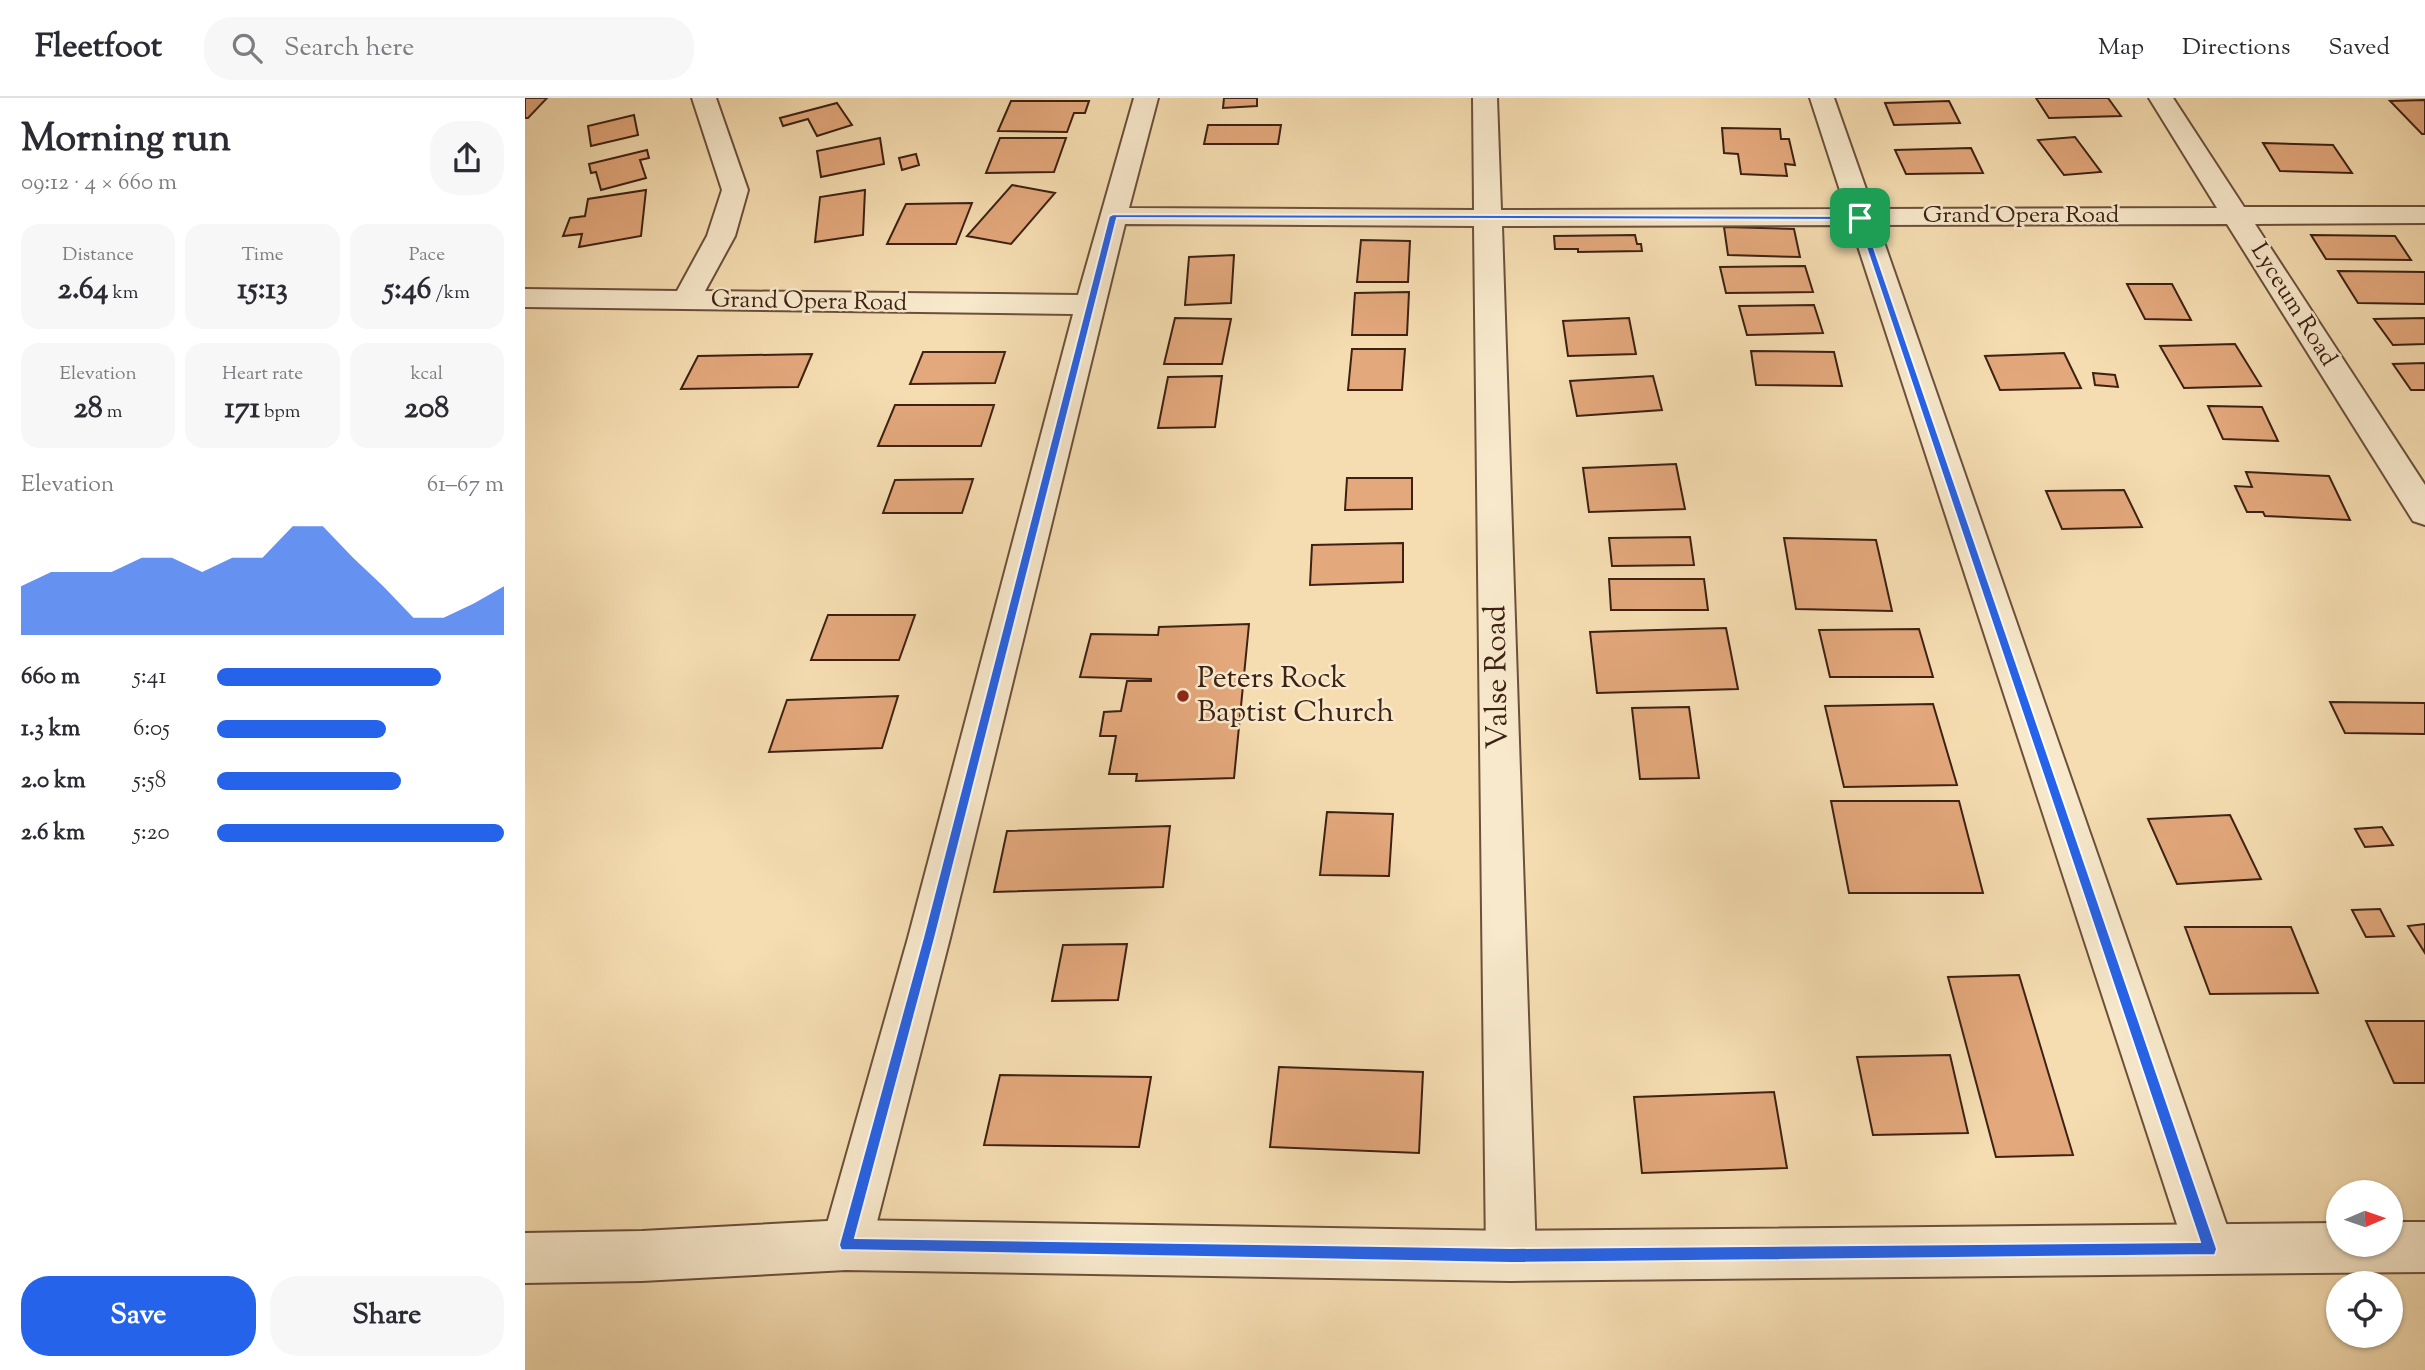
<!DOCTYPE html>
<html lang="en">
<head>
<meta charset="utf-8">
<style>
	:root { --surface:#fff; --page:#f7f7f7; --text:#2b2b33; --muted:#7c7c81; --line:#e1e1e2; --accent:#2563eb }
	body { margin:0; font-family:"Sorts Mill Goudy",serif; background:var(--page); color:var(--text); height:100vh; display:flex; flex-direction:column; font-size:26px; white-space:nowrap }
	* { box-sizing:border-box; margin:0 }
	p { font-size:23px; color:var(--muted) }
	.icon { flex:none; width:38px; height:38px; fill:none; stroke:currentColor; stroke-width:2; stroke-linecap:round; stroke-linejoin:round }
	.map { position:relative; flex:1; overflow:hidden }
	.details { display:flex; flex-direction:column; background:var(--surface); width:525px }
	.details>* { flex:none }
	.needle { width:46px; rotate:88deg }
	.tools { position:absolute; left:1801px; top:1082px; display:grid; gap:14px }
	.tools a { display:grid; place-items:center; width:77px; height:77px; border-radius:50%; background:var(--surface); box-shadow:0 2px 5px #0004; font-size:35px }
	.pin { position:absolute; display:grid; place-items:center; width:60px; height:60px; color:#fff; margin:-30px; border-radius:14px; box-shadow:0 4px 10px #0006 }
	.round { display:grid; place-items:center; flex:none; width:74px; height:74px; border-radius:28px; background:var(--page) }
	.head { display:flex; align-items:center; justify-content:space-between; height:119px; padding:0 21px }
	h1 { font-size:38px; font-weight:700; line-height:52px }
	.metrics { display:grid; grid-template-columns:repeat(3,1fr); gap:10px; height:119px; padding:7px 21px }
	.metrics div { display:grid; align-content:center; border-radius:18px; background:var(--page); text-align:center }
	.metrics b { font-size:30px; font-weight:700 }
	.metrics small { font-size:19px; font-weight:400 }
	.metrics p { font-size:19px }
	.chart { height:196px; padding:14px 21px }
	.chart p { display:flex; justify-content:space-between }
	.chart svg { width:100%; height:126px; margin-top:7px; fill:var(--accent); opacity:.7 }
	.cta { display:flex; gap:14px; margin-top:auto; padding:14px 21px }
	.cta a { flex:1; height:80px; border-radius:28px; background:var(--accent); color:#fff; font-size:28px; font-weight:700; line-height:80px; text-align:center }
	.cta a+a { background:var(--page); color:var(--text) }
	ul { padding:0 21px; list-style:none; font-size:23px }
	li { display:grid; grid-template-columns:112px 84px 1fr; align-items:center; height:52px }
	li i { height:18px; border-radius:9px; background:var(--accent) }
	header { display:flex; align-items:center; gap:42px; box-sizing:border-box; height:98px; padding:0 35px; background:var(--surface); border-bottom:2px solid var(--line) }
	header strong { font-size:33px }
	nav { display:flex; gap:38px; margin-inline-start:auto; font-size:24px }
	.search { width:490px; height:63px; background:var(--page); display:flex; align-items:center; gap:18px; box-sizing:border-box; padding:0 24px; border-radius:28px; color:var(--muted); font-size:26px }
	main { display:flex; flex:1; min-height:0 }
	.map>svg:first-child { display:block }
</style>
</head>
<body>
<header>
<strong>Fleetfoot</strong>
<div class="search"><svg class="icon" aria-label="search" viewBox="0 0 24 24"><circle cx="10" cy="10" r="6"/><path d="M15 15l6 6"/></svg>Search here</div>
<nav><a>Map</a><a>Directions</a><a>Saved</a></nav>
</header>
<main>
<section class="details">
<div class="head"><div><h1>Morning run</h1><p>09:12 · 4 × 660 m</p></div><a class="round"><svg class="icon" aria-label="share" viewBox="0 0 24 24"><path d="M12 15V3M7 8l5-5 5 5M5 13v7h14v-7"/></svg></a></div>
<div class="metrics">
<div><p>Distance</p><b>2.64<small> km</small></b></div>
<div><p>Time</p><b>15:13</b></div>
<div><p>Pace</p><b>5:46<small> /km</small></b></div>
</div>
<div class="metrics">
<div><p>Elevation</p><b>28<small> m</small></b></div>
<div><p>Heart rate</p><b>171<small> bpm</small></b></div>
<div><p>kcal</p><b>208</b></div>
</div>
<div class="chart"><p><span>Elevation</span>61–67 m</p>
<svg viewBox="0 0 160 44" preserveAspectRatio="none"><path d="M0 44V27L10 22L20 22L30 22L40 17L50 17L60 22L70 17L80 17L90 6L100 6L110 17L120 27L130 38L140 38L150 33L160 27V44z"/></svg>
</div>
<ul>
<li><b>660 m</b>5:41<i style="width:78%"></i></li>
<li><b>1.3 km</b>6:05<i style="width:59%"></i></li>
<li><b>2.0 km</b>5:58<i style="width:64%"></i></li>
<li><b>2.6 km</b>5:20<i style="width:100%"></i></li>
</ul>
<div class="cta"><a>Save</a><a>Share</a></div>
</section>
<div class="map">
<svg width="1900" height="1272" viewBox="0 0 1900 1272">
	<rect width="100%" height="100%" fill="#f5ddb1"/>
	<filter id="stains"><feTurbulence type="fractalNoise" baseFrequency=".00286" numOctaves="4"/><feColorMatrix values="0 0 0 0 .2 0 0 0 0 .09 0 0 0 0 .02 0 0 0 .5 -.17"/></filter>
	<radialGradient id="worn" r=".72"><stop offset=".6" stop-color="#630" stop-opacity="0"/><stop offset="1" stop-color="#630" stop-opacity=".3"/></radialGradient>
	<path fill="#e3a87c" stroke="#3d2114" stroke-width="2" d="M0,0H22L3,20H0Z
		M699,0H732V8L698,10Z
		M1511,0H1583L1596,18L1524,20Z
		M1900,2V36H1897L1865,3Z
		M486,3H564L560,15H549L542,34L473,33Z
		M1424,3L1435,25L1369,27L1360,5Z
		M312,5L327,27L292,38L283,21L258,28L255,20Z
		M109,17L113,37L66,48L63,28Z
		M683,27H756L753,46H679Z
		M1197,30L1255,31L1256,41H1264L1270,67L1260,66L1262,78L1216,76L1213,56L1199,55Z
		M1550,39L1576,74L1539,77L1513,42Z
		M355,40L359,66L296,79L292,53Z
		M475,40H541L529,74L461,75Z
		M1738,45L1808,47L1827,75L1755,73Z
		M1446,50L1458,75L1381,76L1370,52Z
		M122,52L124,60L115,62L121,80L76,92L71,74L66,75L64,66Z
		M391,56L394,67L377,72L374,60Z
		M487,87L530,95L486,146L442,138Z
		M121,92L116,138L54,149L57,136L38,138L45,120L60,118L63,101Z
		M340,92L338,137L290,144L295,99Z
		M447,105L431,146H362L381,106Z
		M1199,129L1269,131L1275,159L1203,157Z
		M1110,137L1112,146H1116L1117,153L1053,154V151H1030L1029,138Z
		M1786,137L1870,138L1886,162L1801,161Z
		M836,142L885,143L883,184H832Z
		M709,157L706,205L660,207L664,159Z
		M1280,168L1288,194L1201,195L1195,169Z
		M1813,173L1900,174V206L1833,205Z
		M1602,186H1647L1666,222L1620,221Z
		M884,194L882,237H827L830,195Z
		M1289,207L1298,235L1222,237L1214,208Z
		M650,220L706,221L697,266H639Z
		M1104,220L1111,256L1043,258L1038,223Z
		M1900,220V246L1868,247L1849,221Z
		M1710,246L1736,288L1659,290L1635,248Z
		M827,251H880L877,292H823Z
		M1226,253L1309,254L1317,288L1231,287Z
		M398,254H480L470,285L385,286Z
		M1539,255L1556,290L1475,292L1460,258Z
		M287,256L273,289L156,291L173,258Z
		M1900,265V292H1886L1868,266Z
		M1568,275L1590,277L1593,289L1570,287Z
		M697,278L690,329L633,330L643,279Z
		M1128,278L1137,312L1052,318L1045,283Z
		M370,307H469L456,348H353Z
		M1683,308L1737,309L1753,343L1698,341Z
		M1151,366L1160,411L1064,414L1058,370Z
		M1721,374L1804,378L1825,422L1740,418L1738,414H1722L1710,388L1727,389Z
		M822,380H887V411L820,412Z
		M448,381L437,415H358L370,382Z
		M1599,392L1617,429L1537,431L1521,393Z
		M1165,439L1169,467L1087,468L1084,440Z
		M1259,440L1351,442L1367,513L1271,511Z
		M878,445V484L785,487L787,447Z
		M1084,481H1179L1183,512H1086Z
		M303,517H390L374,562H286Z
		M724,526L709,680L611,683L612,676H584L591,638H575L579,614L596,613L602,583H626V581L555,579L566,536L633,537L634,529Z
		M1201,530L1213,591L1072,595L1065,534Z
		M1394,531L1408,579H1305L1294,532Z
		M373,598L357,650L244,654L262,602Z
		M1805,604L1900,605V636L1820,635Z
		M1408,606L1432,687L1319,689L1300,608Z
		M1164,609L1174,680L1115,681L1107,610Z
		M1306,703H1434L1458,795H1324Z
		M802,714L868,716L864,778L795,777Z
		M1705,717L1736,781L1652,786L1623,721Z
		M645,728L638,789L469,794L482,733Z
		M1857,729L1868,747L1840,749L1830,731Z
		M1855,811L1869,838L1841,839L1827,812Z
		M1900,826V855L1883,828Z
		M1660,829H1766L1793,895L1685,896Z
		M602,846L593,902L527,903L538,847Z
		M1494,877L1548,1057L1471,1059L1423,879Z
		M1841,923H1900V985H1869Z
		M1425,957L1443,1035L1348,1037L1332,959Z
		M754,969L898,974L894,1055L745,1049Z
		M475,977L626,979L614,1049L459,1047Z
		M1249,994L1262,1070L1117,1075L1109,999Z"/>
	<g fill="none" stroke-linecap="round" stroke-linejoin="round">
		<defs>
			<path id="minor" d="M167,0H191L223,92L210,138L180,193L553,197L609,0H633L604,110L949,112L948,0H972L976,112L1321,111L1285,0H1309L1348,111L1692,110L1624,0H1648L1719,109H1900V125L1730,126L1900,387V427L1888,423L1702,126L1353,127L1710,1151L1703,1169L1685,1176L1667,1169L1660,1151L1326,127L977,128L1011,1158L1004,1176L986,1183L968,1176L961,1158L949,128L600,126L425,840L346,1147L339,1165L321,1172L303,1165L296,1147L383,840L548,216L0,209V191L152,193L182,138L197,92Z"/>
			<path id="tertiary" d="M321,1122L986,1133L1813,1125V1146H1866V1124H1900V1174L986,1183L321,1172L117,1183L0,1185V1135L117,1133Z"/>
		</defs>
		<use href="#minor" stroke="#6b503b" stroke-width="4"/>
		<use href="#tertiary" stroke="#6b503b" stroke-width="4"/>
		<use href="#minor" fill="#f8e9cc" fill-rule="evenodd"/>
		<use href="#tertiary" fill="#f8e9cc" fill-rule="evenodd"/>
	</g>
	<path fill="#2563eb" stroke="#fff" stroke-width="2" fill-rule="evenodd" d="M588,116L1338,118L1692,1151L1690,1157L986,1165L316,1152L314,1147L398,840L584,118ZM592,120L1332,122L1675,1144L986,1150L330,1140L410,840Z"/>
	<circle fill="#8f2418" stroke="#f8e9cc" stroke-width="2.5" cx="658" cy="598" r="7"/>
	<g text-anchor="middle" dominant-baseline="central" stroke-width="5" stroke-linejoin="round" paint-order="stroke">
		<g font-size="24" fill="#3d2114" stroke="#f8e9cc">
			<text x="1496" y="118">Grand Opera Road</text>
			<text transform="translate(284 204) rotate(1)">Grand Opera Road</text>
			<text transform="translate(1768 207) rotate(58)">Lyceum Road</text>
		</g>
		<g font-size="30" fill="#3d2114" stroke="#f8e9cc">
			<text transform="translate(973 579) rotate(-91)">Valse Road</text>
		</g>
		<g font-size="30" fill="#3d2114" stroke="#f8e9cc" text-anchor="start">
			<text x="672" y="581">Peters Rock<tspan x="672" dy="34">Baptist Church</tspan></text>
		</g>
	</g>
	<rect width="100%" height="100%" filter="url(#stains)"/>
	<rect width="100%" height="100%" fill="url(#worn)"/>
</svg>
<div class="tools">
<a><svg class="needle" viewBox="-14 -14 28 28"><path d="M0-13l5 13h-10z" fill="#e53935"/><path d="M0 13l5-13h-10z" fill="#7c7c81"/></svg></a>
<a><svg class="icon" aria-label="locate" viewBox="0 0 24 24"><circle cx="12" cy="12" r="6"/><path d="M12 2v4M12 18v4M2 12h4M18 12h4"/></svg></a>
</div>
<div class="pin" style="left:1335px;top:120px;background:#1e9e55"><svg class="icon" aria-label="arrive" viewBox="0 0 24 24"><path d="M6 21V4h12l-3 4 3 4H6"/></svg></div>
</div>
</main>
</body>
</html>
